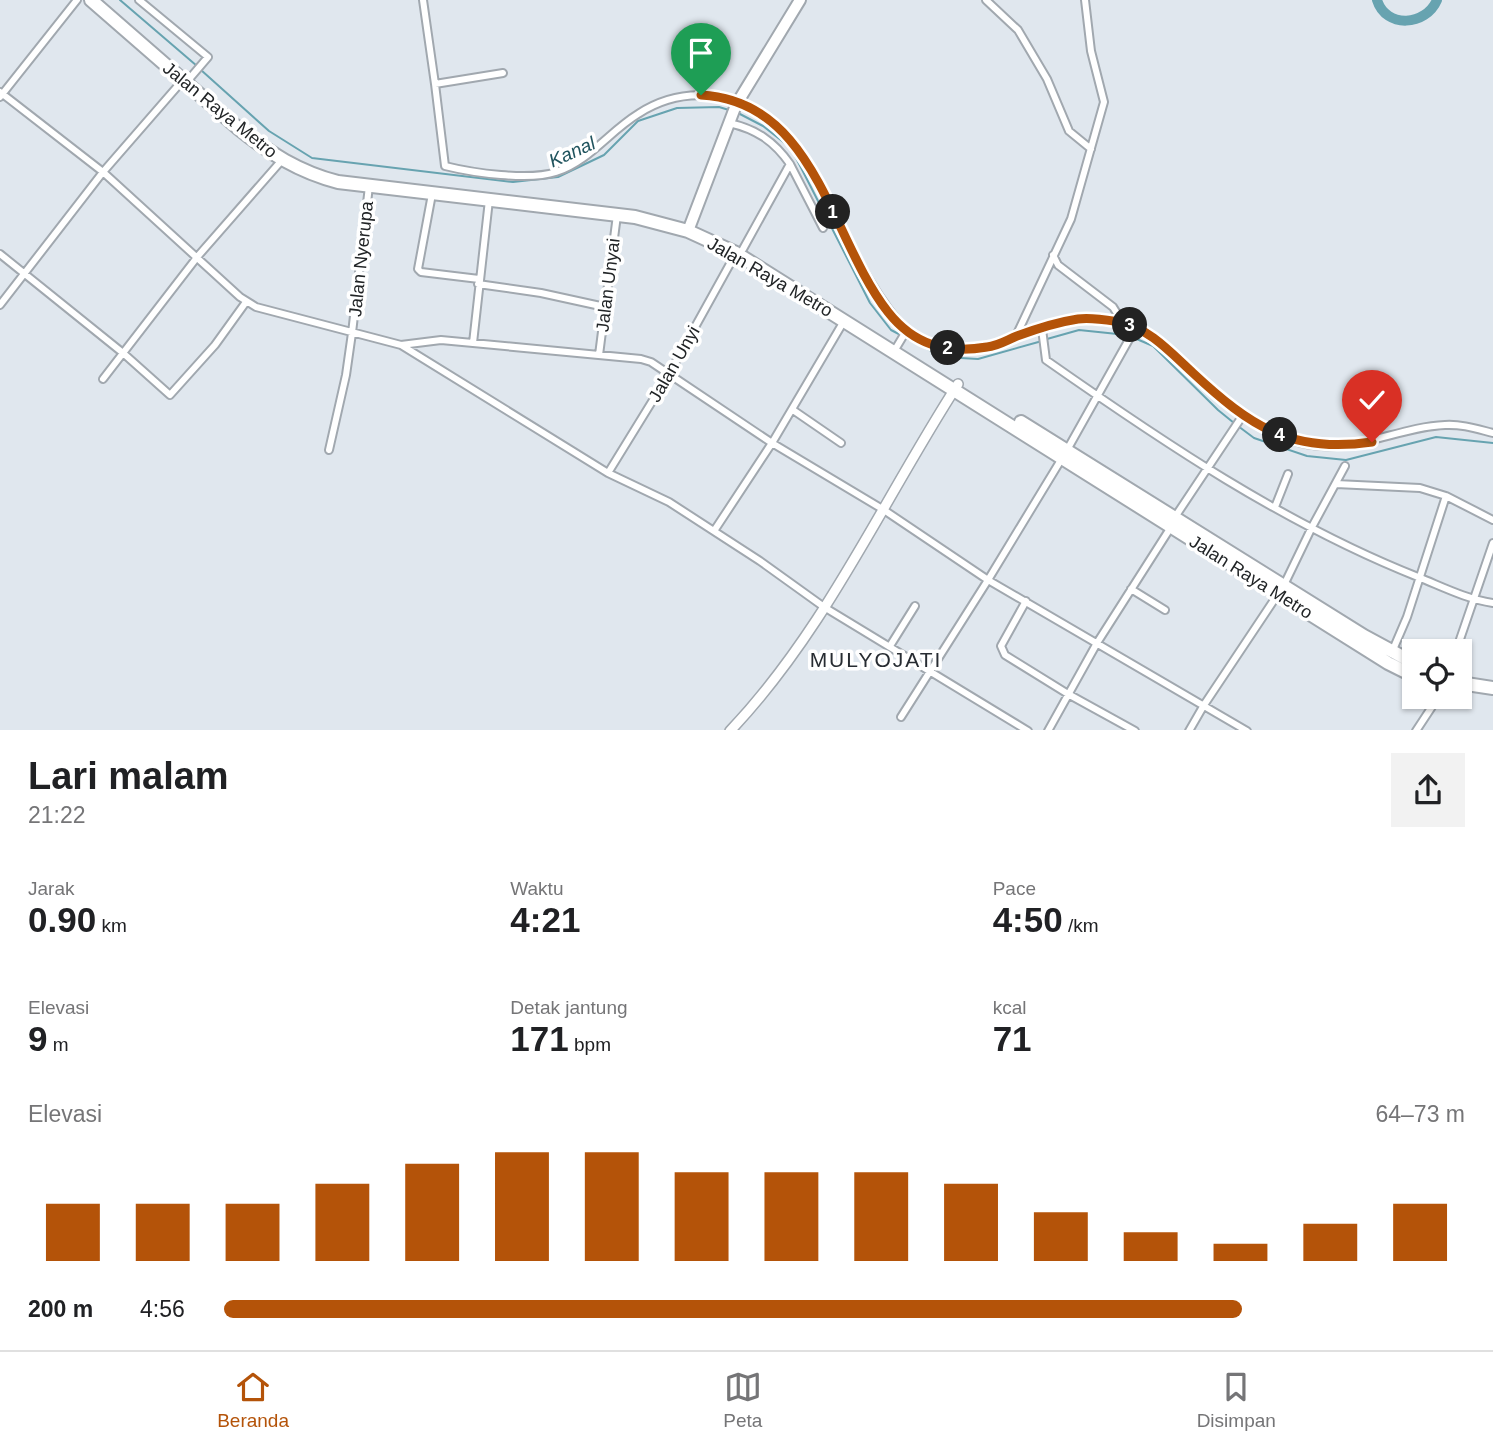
<!DOCTYPE html>
<html lang="id">
<head>
<meta charset="utf-8">
<style>
	:root { --surface:#fff; --page:#f2f2f2; --text:#202124; --muted:#757577; --line:#e0e0e0; --accent:#b45309 }
	body { margin:0; font-family:Helvetica,sans-serif; background:var(--page); color:var(--text); height:100vh; display:flex; flex-direction:column; font-size:26px; white-space:nowrap }
	* { box-sizing:border-box; margin:0 }
	p { font-size:23px; color:var(--muted) }
	.icon { flex:none; width:38px; height:38px; fill:none; stroke:currentColor; stroke-width:2; stroke-linecap:round; stroke-linejoin:round }
	.map { position:relative; height:730px; overflow:hidden }
	.drawer { display:flex; flex-direction:column; background:var(--surface); flex:1 }
	.drawer>* { flex:none }
	.tools { position:absolute; left:1402px; top:639px; display:grid; gap:14px }
	.tools a { display:grid; place-items:center; width:70px; height:70px; border-radius:0px; background:var(--surface); box-shadow:0 2px 5px #0004; font-size:35px }
	.pin { position:absolute; display:grid; place-items:center; width:60px; height:60px; color:#fff; margin:-72px -30px; border-radius:50% 50% 50% 0; rotate:-45deg; box-shadow:0 0 7px #0007 }
	.pin .icon { rotate:45deg }
	.km { position:absolute; width:35px; height:35px; margin:-18px; border-radius:50%; background:#222; color:#fff; font-size:19px; line-height:35px; text-align:center }
	.round { display:grid; place-items:center; flex:none; width:74px; height:74px; border-radius:0px; background:var(--page) }
	.headline { display:flex; align-items:center; justify-content:space-between; height:119px; padding:0 28px }
	h1 { font-size:38px; font-weight:800; line-height:52px }
	.figures { display:grid; grid-template-columns:repeat(3,1fr); gap:10px; height:119px; padding:7px 28px }
	.figures div { display:grid; align-content:center }
	.figures b { font-size:35px; font-weight:800 }
	.figures small { font-size:19px; font-weight:400 }
	.figures p { font-size:19px }
	.chart { height:196px; padding:14px 28px }
	.chart p { display:flex; justify-content:space-between }
	.chart svg { width:100%; height:126px; margin-top:7px; stroke:var(--accent); stroke-width:6 }
	ul { padding:0 28px; list-style:none; font-size:23px }
	li { display:grid; grid-template-columns:112px 84px 1fr; align-items:center; height:52px }
	li i { height:18px; border-radius:9px; background:var(--accent) }
	.tabs { display:flex; justify-content:space-around; align-items:center; height:98px; border-top:2px solid var(--line); background:var(--surface); font-size:19px; color:var(--muted) }
	.tabs a { display:grid; justify-items:center; gap:4px }
	.tabs .active { color:var(--accent) }
	.map>svg:first-child { display:block }
</style>
</head>
<body>
<div class="map">
<svg width="1493" height="731" viewBox="0 0 1493 731">
	<rect width="100%" height="100%" fill="#e0e7ee"/>
	<g fill="none" stroke-linecap="round" stroke-linejoin="round">
		<path stroke="#67a3b0" stroke-width="2" d="M120,0L197,66
			M201,70L269,131L312,158L513,182L558,177L604,155L638,121L677,108L719,107L729,110
			M738,113L763,126L791,148L870,303L891,330L943,357L978,359L1042,341
			M1132,337L1153,346L1218,410L1234,423
			M1047,339L1079,330L1127,335
			M1238,426L1254,438L1307,456L1346,460L1436,437L1493,443"/>
		<path stroke="#67a3b0" stroke-width="10" d="M1377,0C1386,29 1426,26 1437,0"/>
		<defs>
			<path id="street" d="M139,0L208,57L190,78
				M423,0L435,84
				M986,0L1018,30L1047,79L1069,131L1091,149
				M503,73L435,84L445,166C473,173 529,181 556,172C588,162 610,131 638,114C686,83 744,92 783,132C805,153 817,182 831,208C854,253 875,297 909,334
				M0,92L103,172L240,297L256,307L401,345L441,340L641,359L651,362L772,443L884,510L988,580L1247,731
				M0,97L77,0
				M729,123C756,129 774,141 790,164L743,249
				M790,164L823,228
				M432,194L418,269L421,272L479,279
				M0,254L123,353L170,395L215,345L246,302
				M1053,255L1058,265L1113,307L1123,323
				M478,284L541,293L605,307
				M0,305L103,172L183,80
				M1042,329L1046,360C1163,442 1284,524 1418,577C1443,587 1466,599 1493,603
				M1016,336L1071,219L1104,102L1091,51L1085,0
				M473,343L489,200
				M401,345L608,473L669,502L760,561L824,607L1028,731
				M896,348L905,333L932,346L971,348L987,347L1016,336L1078,319L1123,323L1136,327L1156,341L1243,415L1175,517
				M599,355L617,215
				M103,379L198,256L282,160
				M793,410L841,443
				M1243,415C1262,426 1280,437 1301,443C1352,456 1396,427 1445,425C1462,424 1477,429 1493,433
				M329,450L346,375L352,333L369,186
				M608,473L669,374L736,253
				M1336,484L1420,488L1446,496L1493,520
				M1275,507L1288,474
				M714,531L772,443L844,321
				M1284,585L1312,527L1345,466
				M1131,589L1165,610
				M1026,601L1001,646L1005,655L1068,694L1135,731
				M890,646L915,606
				M1456,651L1493,543
				M1392,652L1407,617L1446,496
				M901,717L988,580L1067,450L1136,327
				M1048,731L1097,643L1171,527
				M1189,731L1204,705L1278,594
				M1416,731L1439,696"/>
			<path id="secondary" d="M730,731C826,630 883,500 958,384"/>
			<path id="primary" d="M688,231L736,105L800,0"/>
			<path id="highway" d="M91,0L238,128C269,153 299,172 338,182L635,217L688,231L736,253L1388,663L1414,676
				M1021,422L1364,636L1414,663
				M1460,683L1493,688"/>
		</defs>
		<use href="#street" stroke="#a1a8af" stroke-width="10"/>
		<use href="#secondary" stroke="#a1a8af" stroke-width="12"/>
		<use href="#primary" stroke="#a1a8af" stroke-width="14"/>
		<use href="#highway" stroke="#a1a8af" stroke-width="16"/>
		<use href="#street" stroke="#fff" stroke-width="6"/>
		<use href="#secondary" stroke="#fff" stroke-width="9"/>
		<use href="#primary" stroke="#fff" stroke-width="10"/>
		<use href="#highway" stroke="#fff" stroke-width="12"/>
	</g>
	<g fill="none" stroke-linecap="round" stroke-linejoin="round">
		<defs>
			<path id="route" d="M701,95C816,101 830,238 888,312C914,345 946,354 987,347C998,346 1007,340 1017,336C1036,329 1058,322 1078,319C1091,317 1107,320 1120,322C1149,328 1172,354 1193,373C1250,426 1291,454 1372,442"/>
		</defs>
		<use href="#route" stroke="#fff" stroke-width="14"/>
		<use href="#route" stroke="#b45309" stroke-width="9"/>
	</g>
	<g text-anchor="middle" dominant-baseline="central" stroke-width="7" stroke-linejoin="round" paint-order="stroke">
		<g font-size="18" fill="#212426" stroke="#fff">
			<text transform="translate(220 110) rotate(39)">Jalan Raya Metro</text>
			<text transform="translate(361 259) rotate(-84)">Jalan Nyerupa</text>
			<text transform="translate(770 277) rotate(30)">Jalan Raya Metro</text>
			<text transform="translate(608 285) rotate(-83)">Jalan Unyai</text>
			<text transform="translate(674 364) rotate(-60)">Jalan Unyi</text>
			<text transform="translate(1251 577) rotate(32)">Jalan Raya Metro</text>
		</g>
		<g font-size="19" font-style="italic" fill="#1f535d" stroke="#fff">
			<text transform="translate(572 152) rotate(-24)">Kanal</text>
		</g>
		<g font-size="21" letter-spacing="2" fill="#272c32" stroke="#fff">
			<text x="876" y="659">MULYOJATI</text>
		</g>
	</g>
</svg>
<div class="tools">
<a><svg class="icon" aria-label="locate" viewBox="0 0 24 24"><circle cx="12" cy="12" r="6"/><path d="M12 2v4M12 18v4M2 12h4M18 12h4"/></svg></a>
</div>
<div class="pin" style="left:701px;top:95px;background:#1e9e55"><svg class="icon" aria-label="arrive" viewBox="0 0 24 24"><path d="M6 21V4h12l-3 4 3 4H6"/></svg></div>
<div class="pin" style="left:1372px;top:442px;background:#d93025"><svg class="icon" aria-label="check" viewBox="0 0 24 24"><path d="M5 12l5 5 9-10"/></svg></div>
<b class="km" style="left:833px;top:212px">1</b>
<b class="km" style="left:948px;top:348px">2</b>
<b class="km" style="left:1130px;top:325px">3</b>
<b class="km" style="left:1280px;top:435px">4</b>
</div>
<section class="drawer">
<div class="headline"><div><h1>Lari malam</h1><p>21:22</p></div><a class="round"><svg class="icon" aria-label="share" viewBox="0 0 24 24"><path d="M12 15V3M7 8l5-5 5 5M5 13v7h14v-7"/></svg></a></div>
<div class="figures">
<div><p>Jarak</p><b>0.90<small> km</small></b></div>
<div><p>Waktu</p><b>4:21</b></div>
<div><p>Pace</p><b>4:50<small> /km</small></b></div>
</div>
<div class="figures">
<div><p>Elevasi</p><b>9<small> m</small></b></div>
<div><p>Detak jantung</p><b>171<small> bpm</small></b></div>
<div><p>kcal</p><b>71</b></div>
</div>
<div class="chart"><p><span>Elevasi</span>64–73 m</p>
<svg viewBox="0 0 160 44" preserveAspectRatio="none"><path d="M5 44V24M15 44V24M25 44V24M35 44V17M45 44V10M55 44V6M65 44V6M75 44V13M85 44V13M95 44V13M105 44V17M115 44V27M125 44V34M135 44V38M145 44V31M155 44V24"/></svg>
</div>
<ul>
<li><b>200 m</b>4:56<i style="width:82%"></i></li>
</ul>
</section>
<nav class="tabs">
<a class="active"><svg class="icon" aria-label="home" viewBox="0 0 24 24"><path d="M3 11l9-7 9 7M6 9v11h12V9"/></svg>Beranda</a>
<a><svg class="icon" aria-label="map" viewBox="0 0 24 24"><path d="M3 6l6-2 6 2 6-2v14l-6 2-6-2-6 2zM9 4v14M15 6v14"/></svg>Peta</a>
<a><svg class="icon" aria-label="saved" viewBox="0 0 24 24"><path d="M7 4h10v16l-5-4-5 4z"/></svg>Disimpan</a>
</nav>
</body>
</html>
